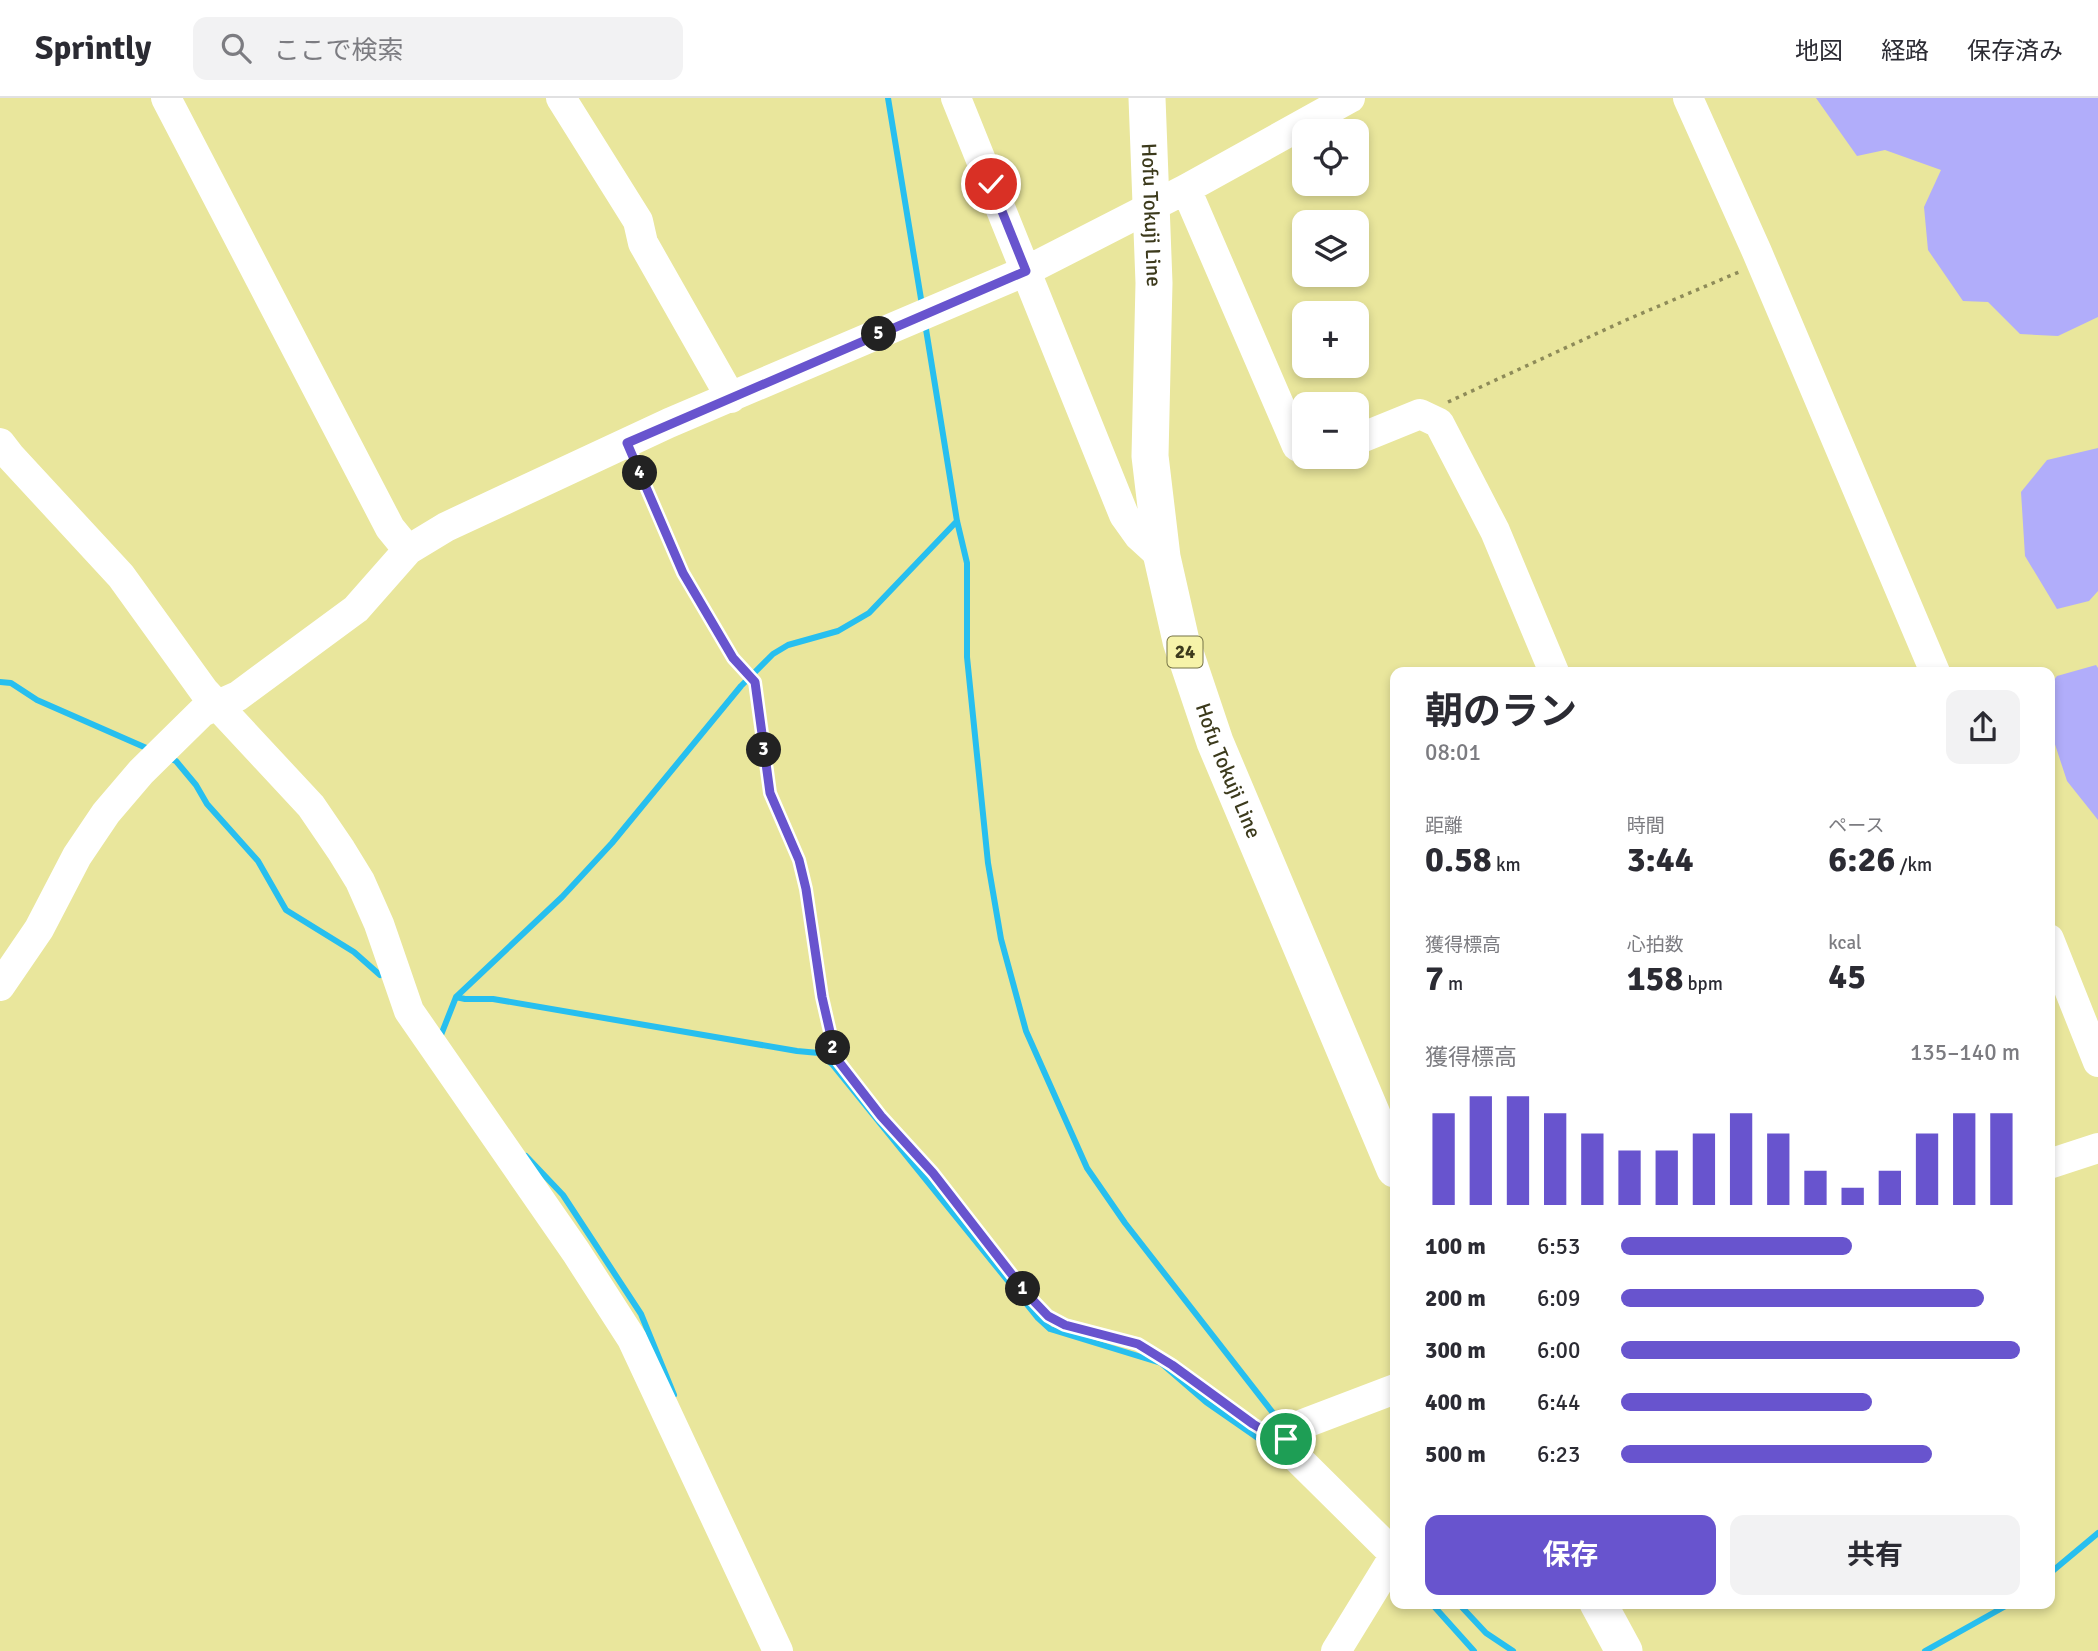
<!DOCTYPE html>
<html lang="ja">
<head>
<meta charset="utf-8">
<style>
	:root { --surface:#fff; --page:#f2f2f3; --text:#2b2b33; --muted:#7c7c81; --line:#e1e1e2; --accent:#6854ce }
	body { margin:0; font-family:Signika,"Noto Sans JP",sans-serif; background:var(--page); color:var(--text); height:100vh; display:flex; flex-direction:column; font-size:26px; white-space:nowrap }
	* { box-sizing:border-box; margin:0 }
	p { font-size:23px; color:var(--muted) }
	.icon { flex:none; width:38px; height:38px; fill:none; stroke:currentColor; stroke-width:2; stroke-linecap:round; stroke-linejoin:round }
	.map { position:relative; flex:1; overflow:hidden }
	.sheet { position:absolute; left:1390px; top:569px; width:665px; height:942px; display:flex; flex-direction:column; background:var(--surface); border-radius:14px; box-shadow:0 4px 10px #0003 }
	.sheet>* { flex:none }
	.buttons { position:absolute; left:1292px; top:21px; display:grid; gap:14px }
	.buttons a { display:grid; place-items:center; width:77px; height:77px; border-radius:14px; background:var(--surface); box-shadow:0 4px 10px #0003; font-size:35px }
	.pin { position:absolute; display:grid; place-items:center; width:60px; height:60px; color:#fff; margin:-30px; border:4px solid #fff; border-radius:50%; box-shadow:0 2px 7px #0007 }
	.km { position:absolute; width:35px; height:35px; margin:-18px; border-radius:50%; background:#222; color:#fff; font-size:19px; line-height:35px; text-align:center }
	.round { display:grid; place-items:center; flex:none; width:74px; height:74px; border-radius:14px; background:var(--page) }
	.headline { display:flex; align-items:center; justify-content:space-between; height:119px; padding:0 35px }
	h1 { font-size:38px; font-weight:700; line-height:52px }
	.stats { display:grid; grid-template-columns:repeat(3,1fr); gap:10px; height:119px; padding:7px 35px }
	.stats div { display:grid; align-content:center }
	.stats b { font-size:35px; font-weight:700 }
	.stats small { font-size:19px; font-weight:400 }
	.stats p { font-size:19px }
	.chart { height:196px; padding:14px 35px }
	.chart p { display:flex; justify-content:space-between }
	.chart svg { width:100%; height:126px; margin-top:7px; stroke:var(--accent); stroke-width:6 }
	.action { display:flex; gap:14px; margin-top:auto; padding:14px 35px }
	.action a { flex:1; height:80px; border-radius:14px; background:var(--accent); color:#fff; font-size:28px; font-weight:700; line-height:80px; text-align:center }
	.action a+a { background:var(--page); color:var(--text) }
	ul { padding:0 35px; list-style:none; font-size:23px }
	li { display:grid; grid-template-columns:112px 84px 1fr; align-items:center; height:52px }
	li i { height:18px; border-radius:9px; background:var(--accent) }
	header { display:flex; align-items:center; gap:42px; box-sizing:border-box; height:98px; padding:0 35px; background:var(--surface); border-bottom:2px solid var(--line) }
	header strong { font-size:33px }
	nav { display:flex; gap:38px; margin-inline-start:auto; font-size:24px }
	.search { width:490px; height:63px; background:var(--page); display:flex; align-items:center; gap:18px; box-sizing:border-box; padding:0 24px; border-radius:14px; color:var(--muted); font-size:26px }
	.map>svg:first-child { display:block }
</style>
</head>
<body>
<header>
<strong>Sprintly</strong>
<div class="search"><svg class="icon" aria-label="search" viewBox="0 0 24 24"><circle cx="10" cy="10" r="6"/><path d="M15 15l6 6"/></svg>ここで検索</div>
<nav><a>地図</a><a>経路</a><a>保存済み</a></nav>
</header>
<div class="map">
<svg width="2098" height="1553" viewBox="0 0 2098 1553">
	<rect width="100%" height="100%" fill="#e9e69c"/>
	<path fill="#b1adfa" d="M1816,0H2098V219L2058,238L2020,236L1988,204L1963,203L1928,152L1924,109L1941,72L1885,52L1857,58Z
		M2098,350V493L2089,503L2057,511L2025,458L2021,394L2047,362Z
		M2096,567L2098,570V722L2067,683L2049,628V589L2057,578Z"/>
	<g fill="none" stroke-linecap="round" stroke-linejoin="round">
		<path stroke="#27bfef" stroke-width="6" d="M888,0L922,207
			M925,225L957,423L967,465V559L988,765L1001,841L1026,933L1087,1070L1125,1125L1284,1329
			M0,584L11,585L37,602L151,652
			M168,660L176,663L196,687L207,706L258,763L286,812L354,854L380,877
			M456,899L465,901H493L797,953L819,955L833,967L1038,1220L1050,1231L1161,1265L1206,1304L1275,1352
			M441,937L456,899L562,799L612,745L741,588L773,556L788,547L838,533L869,515L957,423
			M526,1058L563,1097L641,1216L674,1297
			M2049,1476L2098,1435
			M1431,1505L1474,1553
			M1458,1505L1486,1535L1513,1553
			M1925,1553L2011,1505"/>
		<path stroke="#8e8b59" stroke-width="3.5" stroke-dasharray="3.5 5" stroke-linecap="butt" d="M1448,304L1626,222L1739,174
			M637,368L683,475L733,560L755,584L770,695L799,762L806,791L822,899L836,960L881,1018L933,1075L1027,1196L1048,1218L1065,1227L1138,1246L1172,1267L1215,1300L1265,1333"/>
		<path stroke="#fff" stroke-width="30" d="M166,0L390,430L408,452
			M561,0L638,123L643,145L731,300
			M956,0L1124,417L1139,438L1162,459
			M1688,0L1757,154L1935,574
			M1186,91L1297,348L1304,352
			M1356,342L1420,316L1439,325L1495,433L1554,574
			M0,345L10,358L121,478L204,593L311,708L341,752L360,783L379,826L409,913L576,1154L632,1241L778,1553
			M2049,841L2098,964
			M0,888L39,831L77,758L106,715L141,674L202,614L238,598L356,511L408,452L446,429L669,325L1026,173L1186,91L1350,0
			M2049,1066L2098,1050
			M1336,1553L1395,1457L1285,1348C1287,1336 1293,1332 1303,1326L1395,1291"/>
		<g stroke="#fff" stroke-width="37">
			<path id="s1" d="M1147,0L1154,185L1150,358L1162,459L1181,543L1215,644L1395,1071"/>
			<path d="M1598,1505L1624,1553"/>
		</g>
	</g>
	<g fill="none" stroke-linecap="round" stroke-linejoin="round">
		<defs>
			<path id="route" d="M991,86L1026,173L627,345L683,475L733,560L755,584L770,695L799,762L806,791L822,899L836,960L881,1018L933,1075L1027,1196L1048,1218L1065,1227L1138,1246L1172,1267L1253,1326L1278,1341H1286"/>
		</defs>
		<use href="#route" stroke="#fff" stroke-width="14"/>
		<use href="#route" stroke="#6854ce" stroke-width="9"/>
	</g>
	<g text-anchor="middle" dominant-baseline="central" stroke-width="5" stroke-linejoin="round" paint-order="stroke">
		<rect fill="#f6f3a9" stroke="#747246" stroke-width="2" x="1167.5" y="538.5" width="35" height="31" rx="5"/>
		<g font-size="19" font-weight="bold" fill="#3c3a1c">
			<text x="1185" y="554">24</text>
		</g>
		<g font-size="21" fill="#3c3a1c" stroke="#f6f3a9">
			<text stroke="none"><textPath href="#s1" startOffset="117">Hofu Tokuji Line</textPath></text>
			<text stroke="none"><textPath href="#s1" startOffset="684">Hofu Tokuji Line</textPath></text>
		</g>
	</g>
</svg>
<div class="buttons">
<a><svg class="icon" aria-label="locate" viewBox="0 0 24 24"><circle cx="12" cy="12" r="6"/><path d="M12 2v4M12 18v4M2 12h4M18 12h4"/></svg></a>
<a><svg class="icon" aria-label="layers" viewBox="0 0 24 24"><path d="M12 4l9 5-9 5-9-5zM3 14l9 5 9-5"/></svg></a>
<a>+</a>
<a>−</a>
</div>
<div class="pin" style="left:1286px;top:1341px;background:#1e9e55"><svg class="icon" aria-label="arrive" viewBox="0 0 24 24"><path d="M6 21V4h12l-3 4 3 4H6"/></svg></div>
<div class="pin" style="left:991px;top:86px;background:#d93025"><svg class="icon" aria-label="check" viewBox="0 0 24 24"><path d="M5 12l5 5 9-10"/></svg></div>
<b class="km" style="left:1023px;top:1191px">1</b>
<b class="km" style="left:833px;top:950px">2</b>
<b class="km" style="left:764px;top:652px">3</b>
<b class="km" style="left:640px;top:375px">4</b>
<b class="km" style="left:879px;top:236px">5</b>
<section class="sheet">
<div class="headline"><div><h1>朝のラン</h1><p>08:01</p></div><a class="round"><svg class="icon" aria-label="share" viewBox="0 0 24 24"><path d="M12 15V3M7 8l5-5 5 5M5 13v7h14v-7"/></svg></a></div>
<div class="stats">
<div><p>距離</p><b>0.58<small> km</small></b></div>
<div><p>時間</p><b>3:44</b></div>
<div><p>ペース</p><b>6:26<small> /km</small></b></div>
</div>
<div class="stats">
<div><p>獲得標高</p><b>7<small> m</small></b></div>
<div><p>心拍数</p><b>158<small> bpm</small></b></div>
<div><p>kcal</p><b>45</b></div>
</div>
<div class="chart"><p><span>獲得標高</span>135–140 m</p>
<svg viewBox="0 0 160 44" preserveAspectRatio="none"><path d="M5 44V12M15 44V6M25 44V6M35 44V12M45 44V19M55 44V25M65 44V25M75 44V19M85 44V12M95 44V19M105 44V32M115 44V38M125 44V32M135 44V19M145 44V12M155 44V12"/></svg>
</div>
<ul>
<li><b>100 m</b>6:53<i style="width:58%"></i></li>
<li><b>200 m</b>6:09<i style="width:91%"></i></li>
<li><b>300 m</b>6:00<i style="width:100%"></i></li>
<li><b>400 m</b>6:44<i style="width:63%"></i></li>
<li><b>500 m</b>6:23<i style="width:78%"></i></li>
</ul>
<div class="action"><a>保存</a><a>共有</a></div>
</section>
</div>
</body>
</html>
